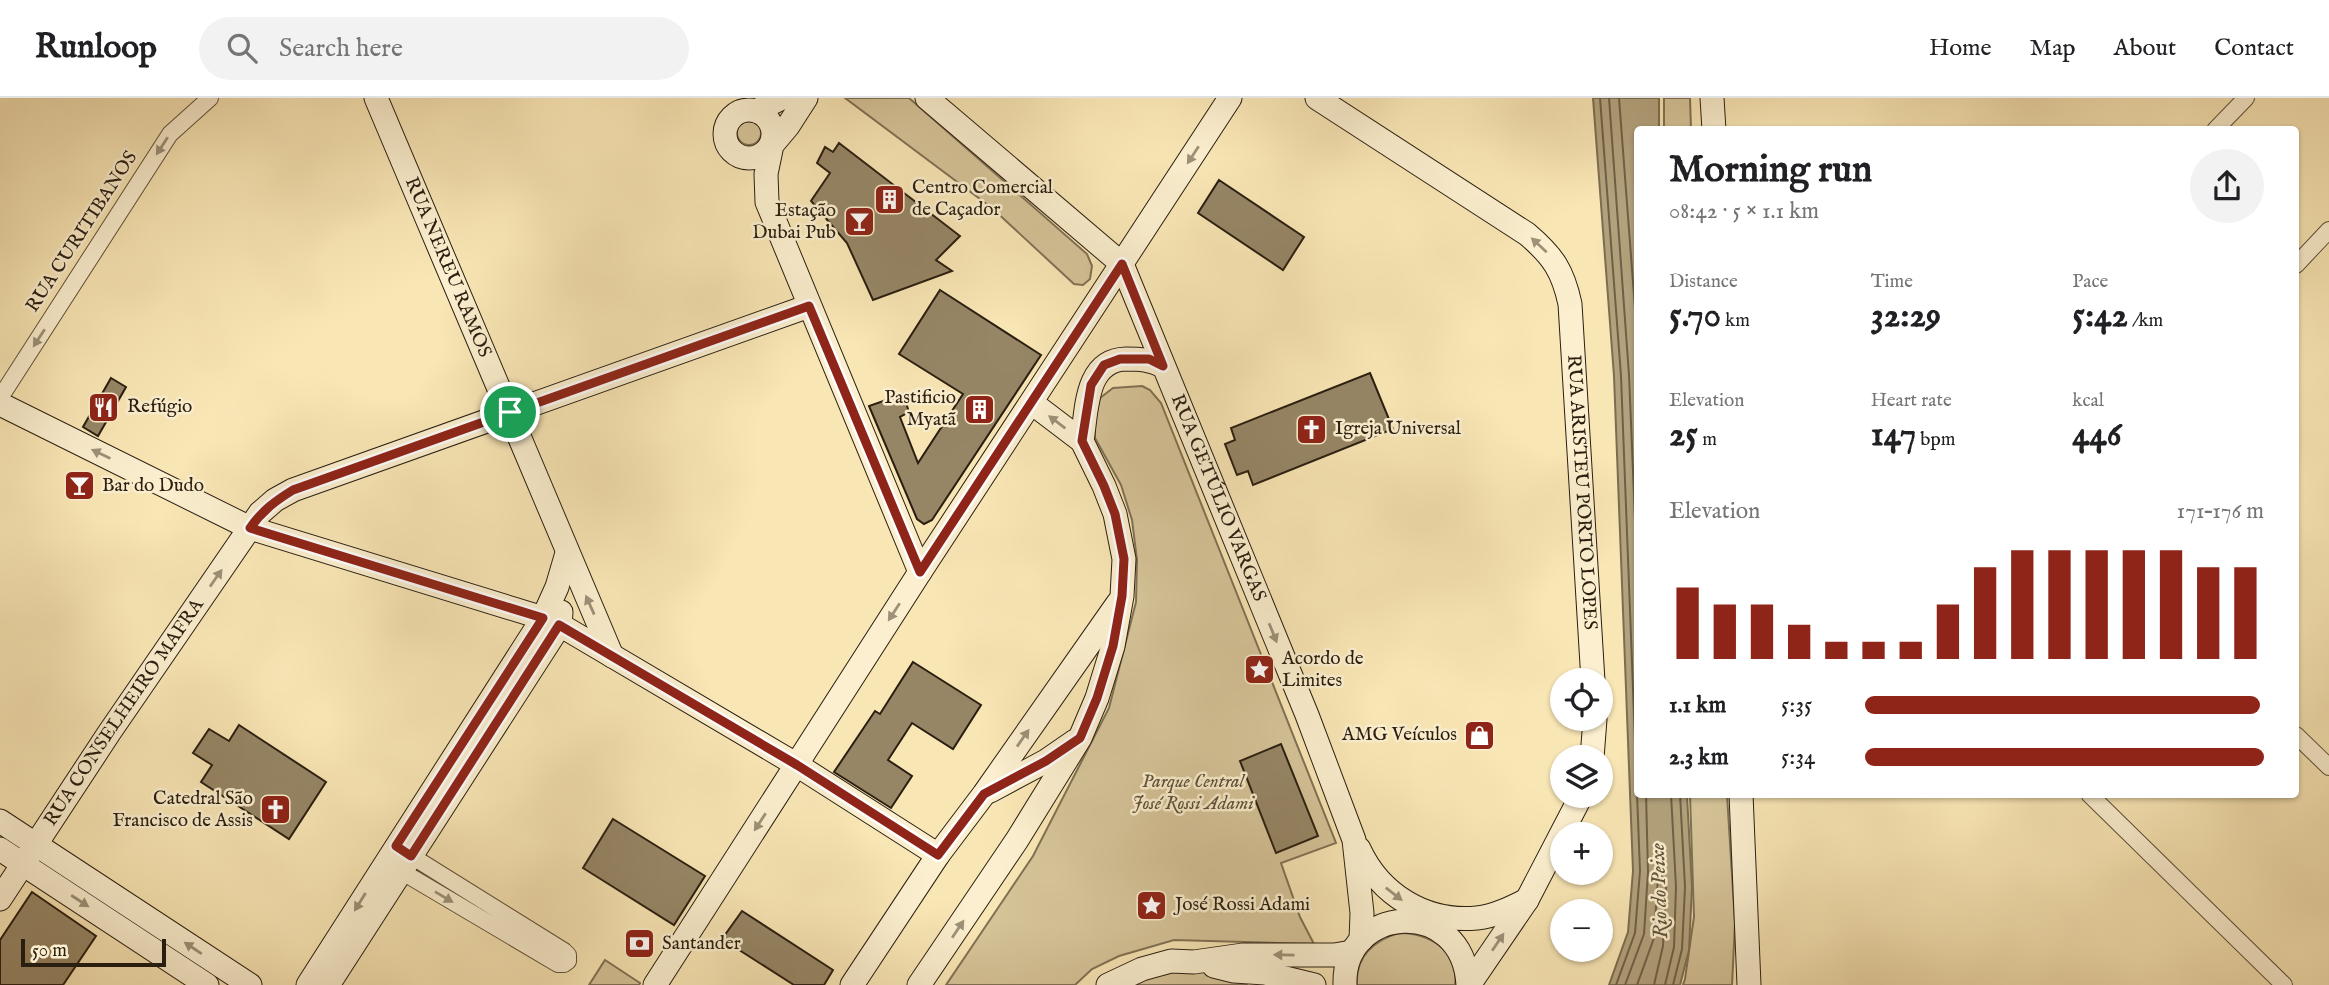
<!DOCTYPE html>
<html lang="en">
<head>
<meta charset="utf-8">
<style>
	:root { --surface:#fff; --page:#f2f2f2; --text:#202124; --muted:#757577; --line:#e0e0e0; --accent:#8f2418 }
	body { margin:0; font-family:"IM FELL English",serif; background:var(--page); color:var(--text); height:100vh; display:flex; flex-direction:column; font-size:26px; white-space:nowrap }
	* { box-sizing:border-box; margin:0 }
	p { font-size:23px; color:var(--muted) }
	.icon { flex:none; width:38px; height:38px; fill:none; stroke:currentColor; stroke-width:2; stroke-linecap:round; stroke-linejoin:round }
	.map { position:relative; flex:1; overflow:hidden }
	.sheet { position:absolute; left:1634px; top:28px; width:665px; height:672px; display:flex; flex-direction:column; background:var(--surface); border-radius:7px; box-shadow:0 2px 5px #0004 }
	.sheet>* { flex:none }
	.tools { position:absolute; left:1550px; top:570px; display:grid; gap:14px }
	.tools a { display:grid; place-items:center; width:63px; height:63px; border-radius:50%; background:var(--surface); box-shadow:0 2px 5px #0004; font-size:35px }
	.scale { position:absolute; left:21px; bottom:18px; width:145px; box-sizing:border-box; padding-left:7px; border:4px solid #2a1e10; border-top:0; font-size:19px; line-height:24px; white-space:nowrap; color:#2a1e10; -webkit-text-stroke:5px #fbefcf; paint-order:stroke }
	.pin { position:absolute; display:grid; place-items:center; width:60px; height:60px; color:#fff; margin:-30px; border:4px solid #fff; border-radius:50%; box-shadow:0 2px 7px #0007 }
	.round { display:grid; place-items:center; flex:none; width:74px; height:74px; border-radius:37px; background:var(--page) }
	.overview { display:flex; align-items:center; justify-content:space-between; height:119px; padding:0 35px }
	h1 { font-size:38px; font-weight:700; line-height:52px }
	.metrics { display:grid; grid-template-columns:repeat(3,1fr); gap:10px; height:119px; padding:7px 35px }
	.metrics div { display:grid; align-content:center }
	.metrics b { font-size:35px; font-weight:700 }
	.metrics small { font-size:19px; font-weight:400 }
	.metrics p { font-size:19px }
	.chart { height:196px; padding:14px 35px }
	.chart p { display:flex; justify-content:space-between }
	.chart svg { width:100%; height:126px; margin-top:7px; stroke:var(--accent); stroke-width:6 }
	ul { padding:0 35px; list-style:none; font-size:23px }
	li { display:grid; grid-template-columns:112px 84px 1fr; align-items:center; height:52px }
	li i { height:18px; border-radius:9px; background:var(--accent) }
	header { display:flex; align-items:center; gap:42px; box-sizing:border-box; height:98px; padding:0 35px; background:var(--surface); border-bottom:2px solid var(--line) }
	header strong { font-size:33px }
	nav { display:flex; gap:38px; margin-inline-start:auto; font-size:24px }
	.search { width:490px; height:63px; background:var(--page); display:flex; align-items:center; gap:18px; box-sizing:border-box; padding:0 24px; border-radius:38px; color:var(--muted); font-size:26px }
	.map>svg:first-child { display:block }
</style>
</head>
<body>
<header>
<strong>Runloop</strong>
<div class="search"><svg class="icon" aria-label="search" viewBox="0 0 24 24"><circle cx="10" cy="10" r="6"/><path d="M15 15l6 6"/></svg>Search here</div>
<nav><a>Home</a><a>Map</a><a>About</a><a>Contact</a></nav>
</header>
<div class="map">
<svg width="2329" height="887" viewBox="0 0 2329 887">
	<rect width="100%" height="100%" fill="#f9e6b5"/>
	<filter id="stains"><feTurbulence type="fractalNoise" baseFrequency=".00286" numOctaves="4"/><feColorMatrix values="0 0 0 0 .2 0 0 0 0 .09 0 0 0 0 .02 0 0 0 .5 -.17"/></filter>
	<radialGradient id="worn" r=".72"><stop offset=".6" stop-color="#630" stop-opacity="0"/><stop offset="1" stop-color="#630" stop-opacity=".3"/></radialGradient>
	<path fill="#d6c499" stroke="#807154" stroke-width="2" d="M845,0H909L1087,156L1092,168L1090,181L1083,187L1074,186L992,110Z
		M1664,0H1690L1691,31H1664Z
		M737 35a12 12 0 1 1 24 0a12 12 0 1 1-24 0Z
		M1142,288L1150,292L1161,305L1336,745L1281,765L1300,819L1314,846L1174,842L1119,858L1092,871L1075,887H946L1033,758L1109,610L1136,504L1137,462L1132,422L1121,387L1095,340V322L1100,300L1113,290Z
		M1690,697H1727L1735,825L1732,887H1683L1685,881L1694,819Z
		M1399,835C1429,835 1459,852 1455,887H1357C1355,859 1374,842 1399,835Z
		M605,862L640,885L639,887H589Z
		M1219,873L1243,883L1247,887H1123L1155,874Z"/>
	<path fill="#b3a27d" stroke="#7c6d51" stroke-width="2" d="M1593,0H1659V31L1638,32V696L1687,697L1692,789L1689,852L1680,887H1609L1628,834L1633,773L1614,278Z"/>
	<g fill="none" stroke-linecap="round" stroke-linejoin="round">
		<path stroke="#6e6046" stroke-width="2" d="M1600,0L1621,278L1640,773L1635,835L1616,887
			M1609,0L1629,277L1638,493
			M1619,0L1638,250
			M1625,887L1644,836L1648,774L1646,696
			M1637,887L1654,840L1658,779L1662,777L1665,779L1666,789L1663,848L1654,887
			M1665,887L1674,849L1676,789L1671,696
			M1673,887L1682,851L1685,789L1680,696"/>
	</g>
	<path fill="#968666" stroke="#2a1e10" stroke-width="2" d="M839,45L960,138L936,162L952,173L873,202L847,145L811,103L830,75L817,65L825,49L833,54Z
		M1219,82L1304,139L1283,172L1198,115Z
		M940,192L1041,257L932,422L924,426L917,421L869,308L903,296L909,314L900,319L918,365L963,296L899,256Z
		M1370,275L1393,331L1253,387L1248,373L1237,377L1225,346L1235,342L1231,330Z
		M111,280L126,289L98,338L83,329Z
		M913,564L981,607L953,651L912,625L888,662L912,678L891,710L834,674L875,613L880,616Z
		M239,627L326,684L289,741L201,684L212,667L193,655L209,631L229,643Z
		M1281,646L1318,738L1276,755L1240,663Z
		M613,721L705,778L674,827L583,770Z
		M32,794L96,838L63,887H0V842Z
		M742,813L833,872L824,887H794L722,841Z"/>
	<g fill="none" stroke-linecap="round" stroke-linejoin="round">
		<defs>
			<path id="street" d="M2215,32L2246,0
				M2296,167L2329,132
				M0,300L170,36L210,0
				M2296,637L2329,669
				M2089,696L2284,887
				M394,769L558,866H564L568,863V857L564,853L405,754"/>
			<g id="secondary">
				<path id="s1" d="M376,0L612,558"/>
				<path d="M806,0L788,28L772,47L766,76L767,104L920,474"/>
				<path id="s2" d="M927,0L1122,166L1307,617L1354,742L1362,815L1361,842"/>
				<path id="s3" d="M1317,0L1527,136C1553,158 1563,173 1570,206L1593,583"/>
				<path d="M1712,0L1714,32"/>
				<circle cx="749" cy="36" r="24"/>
				<path d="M756,13L782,0"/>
				<path d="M0,306L250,430L543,520L560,527L797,667L938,757"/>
				<path d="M1082,343C1087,312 1085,262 1126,261C1141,261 1150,262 1163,268"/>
				<path d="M1592,660L1595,621"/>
				<path d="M990,693L1046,663L1075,643"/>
				<path d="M1741,696L1749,887"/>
				<path d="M0,723L250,887"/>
				<path d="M0,751L207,887"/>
				<path d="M1359,751C1380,797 1426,825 1477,820C1495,818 1511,810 1527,802"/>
				<path id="s4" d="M0,801L109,635L260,415L275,402L293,392L809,208"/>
				<path d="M1214,868L1234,873L1265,875L1314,887"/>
				<path d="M308,887L543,520L557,489L567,455"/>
				<path d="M328,887L560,527L561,514"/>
				<path d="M655,887L920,474L1230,0"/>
				<path d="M852,887L938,757L984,696L1118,505"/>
				<path d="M919,887L1017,742L1080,640L1097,600L1113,548L1122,498L1124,461L1115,416L1104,388L1082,343L1032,305"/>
				<path d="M1108,887L1142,871L1171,863L1194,864L1243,857H1334L1352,854"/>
				<path d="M1345,887C1342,807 1463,797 1468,887"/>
				<path d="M1469,887L1527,802L1581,698"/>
			</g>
		</defs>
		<use href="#street" stroke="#5e5039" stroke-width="18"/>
		<use href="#secondary" stroke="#2a1e10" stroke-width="25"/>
		<use href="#street" stroke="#fbefcf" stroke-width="16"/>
		<use href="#secondary" stroke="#fbefcf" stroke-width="23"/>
	</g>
	<defs><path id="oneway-solid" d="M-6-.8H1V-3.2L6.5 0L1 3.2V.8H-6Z" transform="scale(1.75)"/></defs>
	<g fill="#9d9179">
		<use href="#oneway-solid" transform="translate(162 48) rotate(123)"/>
		<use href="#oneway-solid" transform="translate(1193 57) rotate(123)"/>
		<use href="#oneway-solid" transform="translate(1539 147) rotate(-137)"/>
		<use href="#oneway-solid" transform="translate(39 240) rotate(123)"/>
		<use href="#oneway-solid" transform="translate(1057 324) rotate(-143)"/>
		<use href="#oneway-solid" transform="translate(101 356) rotate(-154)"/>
		<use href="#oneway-solid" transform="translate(216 480) rotate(-55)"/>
		<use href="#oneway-solid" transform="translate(590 507) rotate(-114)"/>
		<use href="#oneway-solid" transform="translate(894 514) rotate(123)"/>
		<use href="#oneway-solid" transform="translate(1273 535) rotate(68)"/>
		<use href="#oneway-solid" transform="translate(1023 640) rotate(-55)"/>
		<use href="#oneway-solid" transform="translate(760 724) rotate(123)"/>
		<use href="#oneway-solid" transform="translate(1394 796) rotate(38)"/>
		<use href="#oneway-solid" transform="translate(444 799) rotate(31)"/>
		<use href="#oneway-solid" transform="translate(80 803) rotate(33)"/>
		<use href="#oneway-solid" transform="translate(360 804) rotate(122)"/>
		<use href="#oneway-solid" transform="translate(958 831) rotate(-56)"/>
		<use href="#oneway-solid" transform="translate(1498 844) rotate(-56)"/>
		<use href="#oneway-solid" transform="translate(193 850) rotate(-146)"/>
		<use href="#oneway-solid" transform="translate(1284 857) rotate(-179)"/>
	</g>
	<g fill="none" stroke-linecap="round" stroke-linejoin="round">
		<defs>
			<path id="route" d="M1122,166L1163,268L1149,261H1120L1104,267L1091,287L1082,343L1104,388L1115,416L1124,461L1122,498L1113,548L1097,600L1080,640L1046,663L984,696L938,757L797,667L559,527L411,758L396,748L543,520L250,430C262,413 275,403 293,392L809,208L920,474Z"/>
		</defs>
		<use href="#route" stroke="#fff" stroke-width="14"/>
		<use href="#route" stroke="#8f2418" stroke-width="9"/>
	</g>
	<defs>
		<symbol id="building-square" viewBox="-11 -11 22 22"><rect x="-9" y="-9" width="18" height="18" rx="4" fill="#8f2418" stroke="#fbefcf"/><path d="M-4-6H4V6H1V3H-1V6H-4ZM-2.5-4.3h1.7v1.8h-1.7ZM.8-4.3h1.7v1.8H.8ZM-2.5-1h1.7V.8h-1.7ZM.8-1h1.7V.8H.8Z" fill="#fff"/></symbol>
		<symbol id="bar-square" viewBox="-11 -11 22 22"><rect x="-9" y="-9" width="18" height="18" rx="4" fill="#8f2418" stroke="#fbefcf"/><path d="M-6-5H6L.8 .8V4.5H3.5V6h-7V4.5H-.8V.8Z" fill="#fff"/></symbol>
		<symbol id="restaurant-square" viewBox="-11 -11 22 22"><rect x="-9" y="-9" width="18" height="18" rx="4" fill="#8f2418" stroke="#fbefcf"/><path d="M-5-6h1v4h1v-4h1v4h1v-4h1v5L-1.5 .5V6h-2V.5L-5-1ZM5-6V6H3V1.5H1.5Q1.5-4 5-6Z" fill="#fff"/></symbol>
		<symbol id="church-square" viewBox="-11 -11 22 22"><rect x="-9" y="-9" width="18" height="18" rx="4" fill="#8f2418" stroke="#fbefcf"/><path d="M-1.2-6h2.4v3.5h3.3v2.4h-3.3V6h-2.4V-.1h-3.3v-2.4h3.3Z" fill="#fff"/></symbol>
		<symbol id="sight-square" viewBox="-11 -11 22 22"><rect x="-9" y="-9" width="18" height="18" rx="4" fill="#8f2418" stroke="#fbefcf"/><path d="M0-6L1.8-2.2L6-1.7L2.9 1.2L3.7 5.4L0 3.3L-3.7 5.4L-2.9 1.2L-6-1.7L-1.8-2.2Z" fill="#fff"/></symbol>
		<symbol id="shop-square" viewBox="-11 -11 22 22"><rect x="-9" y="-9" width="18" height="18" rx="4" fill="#8f2418" stroke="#fbefcf"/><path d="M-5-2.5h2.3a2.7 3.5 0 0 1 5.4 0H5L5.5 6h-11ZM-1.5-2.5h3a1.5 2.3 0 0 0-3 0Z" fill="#fff"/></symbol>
		<symbol id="bank-square" viewBox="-11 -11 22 22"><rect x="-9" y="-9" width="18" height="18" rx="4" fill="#8f2418" stroke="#fbefcf"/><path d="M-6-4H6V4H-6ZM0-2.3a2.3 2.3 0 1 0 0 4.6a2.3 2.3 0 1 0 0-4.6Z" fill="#fff"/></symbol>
	</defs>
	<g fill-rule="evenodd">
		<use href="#building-square" x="872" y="84" width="35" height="35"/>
		<use href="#bar-square" x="842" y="106" width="35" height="35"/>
		<use href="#restaurant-square" x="86" y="292" width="35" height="35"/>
		<use href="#building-square" x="962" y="294" width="35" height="35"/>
		<use href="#church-square" x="1294" y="314" width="35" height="35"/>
		<use href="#bar-square" x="62" y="370" width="35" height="35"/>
		<use href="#sight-square" x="1242" y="554" width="35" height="35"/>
		<use href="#shop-square" x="1462" y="620" width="35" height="35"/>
		<use href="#church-square" x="258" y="694" width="35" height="35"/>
		<use href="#sight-square" x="1134" y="790" width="35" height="35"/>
		<use href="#bank-square" x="622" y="828" width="35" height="35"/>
	</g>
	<g text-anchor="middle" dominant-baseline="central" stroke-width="5" stroke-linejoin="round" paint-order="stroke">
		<g font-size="19" fill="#2a1e10" stroke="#fbefcf" text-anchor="start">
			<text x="912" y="90">Centro Comercial<tspan x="912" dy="22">de Caçador</tspan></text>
			<text x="836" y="113" text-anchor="end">Estação<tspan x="836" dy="22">Dubai Pub</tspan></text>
			<text x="956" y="300" text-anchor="end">Pastificio<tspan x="956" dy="22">Myatã</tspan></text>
			<text x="127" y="309">Refúgio</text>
			<text x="1335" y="331">Igreja Universal</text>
			<text x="102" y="388">Bar do Dudo</text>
			<text x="1282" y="561">Acordo de<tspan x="1282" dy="22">Limites</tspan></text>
			<text x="1457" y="637" text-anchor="end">AMG Veículos</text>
			<text x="253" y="701" text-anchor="end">Catedral São<tspan x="253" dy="22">Francisco de Assis</tspan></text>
			<text x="1175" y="807">José Rossi Adami</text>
			<text x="662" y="846">Santander</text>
		</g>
		<g font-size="19" fill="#2a1e10" stroke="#fbefcf">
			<text transform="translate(82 134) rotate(-57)">RUA CURITIBANOS</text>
			<text stroke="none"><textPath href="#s1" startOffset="184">RUA NEREU RAMOS</textPath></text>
			<text stroke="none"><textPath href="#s3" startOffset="523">RUA ARISTEU PORTO LOPES</textPath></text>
			<text stroke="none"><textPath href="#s2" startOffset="509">RUA GETÚLIO VARGAS</textPath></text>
			<text stroke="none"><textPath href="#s4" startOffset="224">RUA CONSELHEIRO MAFRA</textPath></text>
		</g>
		<g font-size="19" font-style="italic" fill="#5e5039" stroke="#fbefcf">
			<text x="1193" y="684">Parque Central<tspan x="1193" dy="22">José Rossi Adami</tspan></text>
		</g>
		<g font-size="21" font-style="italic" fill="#61533c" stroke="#fbefcf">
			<text transform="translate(1660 793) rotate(-92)">Rio do Peixe</text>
		</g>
	</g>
	<rect width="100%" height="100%" filter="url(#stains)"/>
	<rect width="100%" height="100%" fill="url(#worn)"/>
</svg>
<div class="tools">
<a><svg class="icon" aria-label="locate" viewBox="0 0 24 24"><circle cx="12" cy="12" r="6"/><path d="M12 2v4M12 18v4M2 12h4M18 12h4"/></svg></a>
<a><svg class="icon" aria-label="layers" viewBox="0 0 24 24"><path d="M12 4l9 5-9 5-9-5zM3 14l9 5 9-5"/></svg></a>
<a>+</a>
<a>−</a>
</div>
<div class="scale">50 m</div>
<div class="pin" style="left:510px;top:314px;background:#1e9e55"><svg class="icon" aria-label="arrive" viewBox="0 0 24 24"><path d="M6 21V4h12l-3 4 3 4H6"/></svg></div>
<section class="sheet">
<div class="overview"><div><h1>Morning run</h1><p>08:42 · 5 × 1.1 km</p></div><a class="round"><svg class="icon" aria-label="share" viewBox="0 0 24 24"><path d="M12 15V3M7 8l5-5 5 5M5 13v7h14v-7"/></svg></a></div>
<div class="metrics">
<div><p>Distance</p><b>5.70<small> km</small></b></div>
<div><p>Time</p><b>32:29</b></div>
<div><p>Pace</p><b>5:42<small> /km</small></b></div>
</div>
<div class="metrics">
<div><p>Elevation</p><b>25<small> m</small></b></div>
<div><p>Heart rate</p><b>147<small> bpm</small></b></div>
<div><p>kcal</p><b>446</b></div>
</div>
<div class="chart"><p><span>Elevation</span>171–176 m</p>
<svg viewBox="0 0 160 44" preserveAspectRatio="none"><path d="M5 44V19M15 44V25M25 44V25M35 44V32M45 44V38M55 44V38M65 44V38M75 44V25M85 44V12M95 44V6M105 44V6M115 44V6M125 44V6M135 44V6M145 44V12M155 44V12"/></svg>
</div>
<ul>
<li><b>1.1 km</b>5:35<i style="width:99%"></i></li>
<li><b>2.3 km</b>5:34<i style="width:100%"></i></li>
</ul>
</section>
</div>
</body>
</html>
